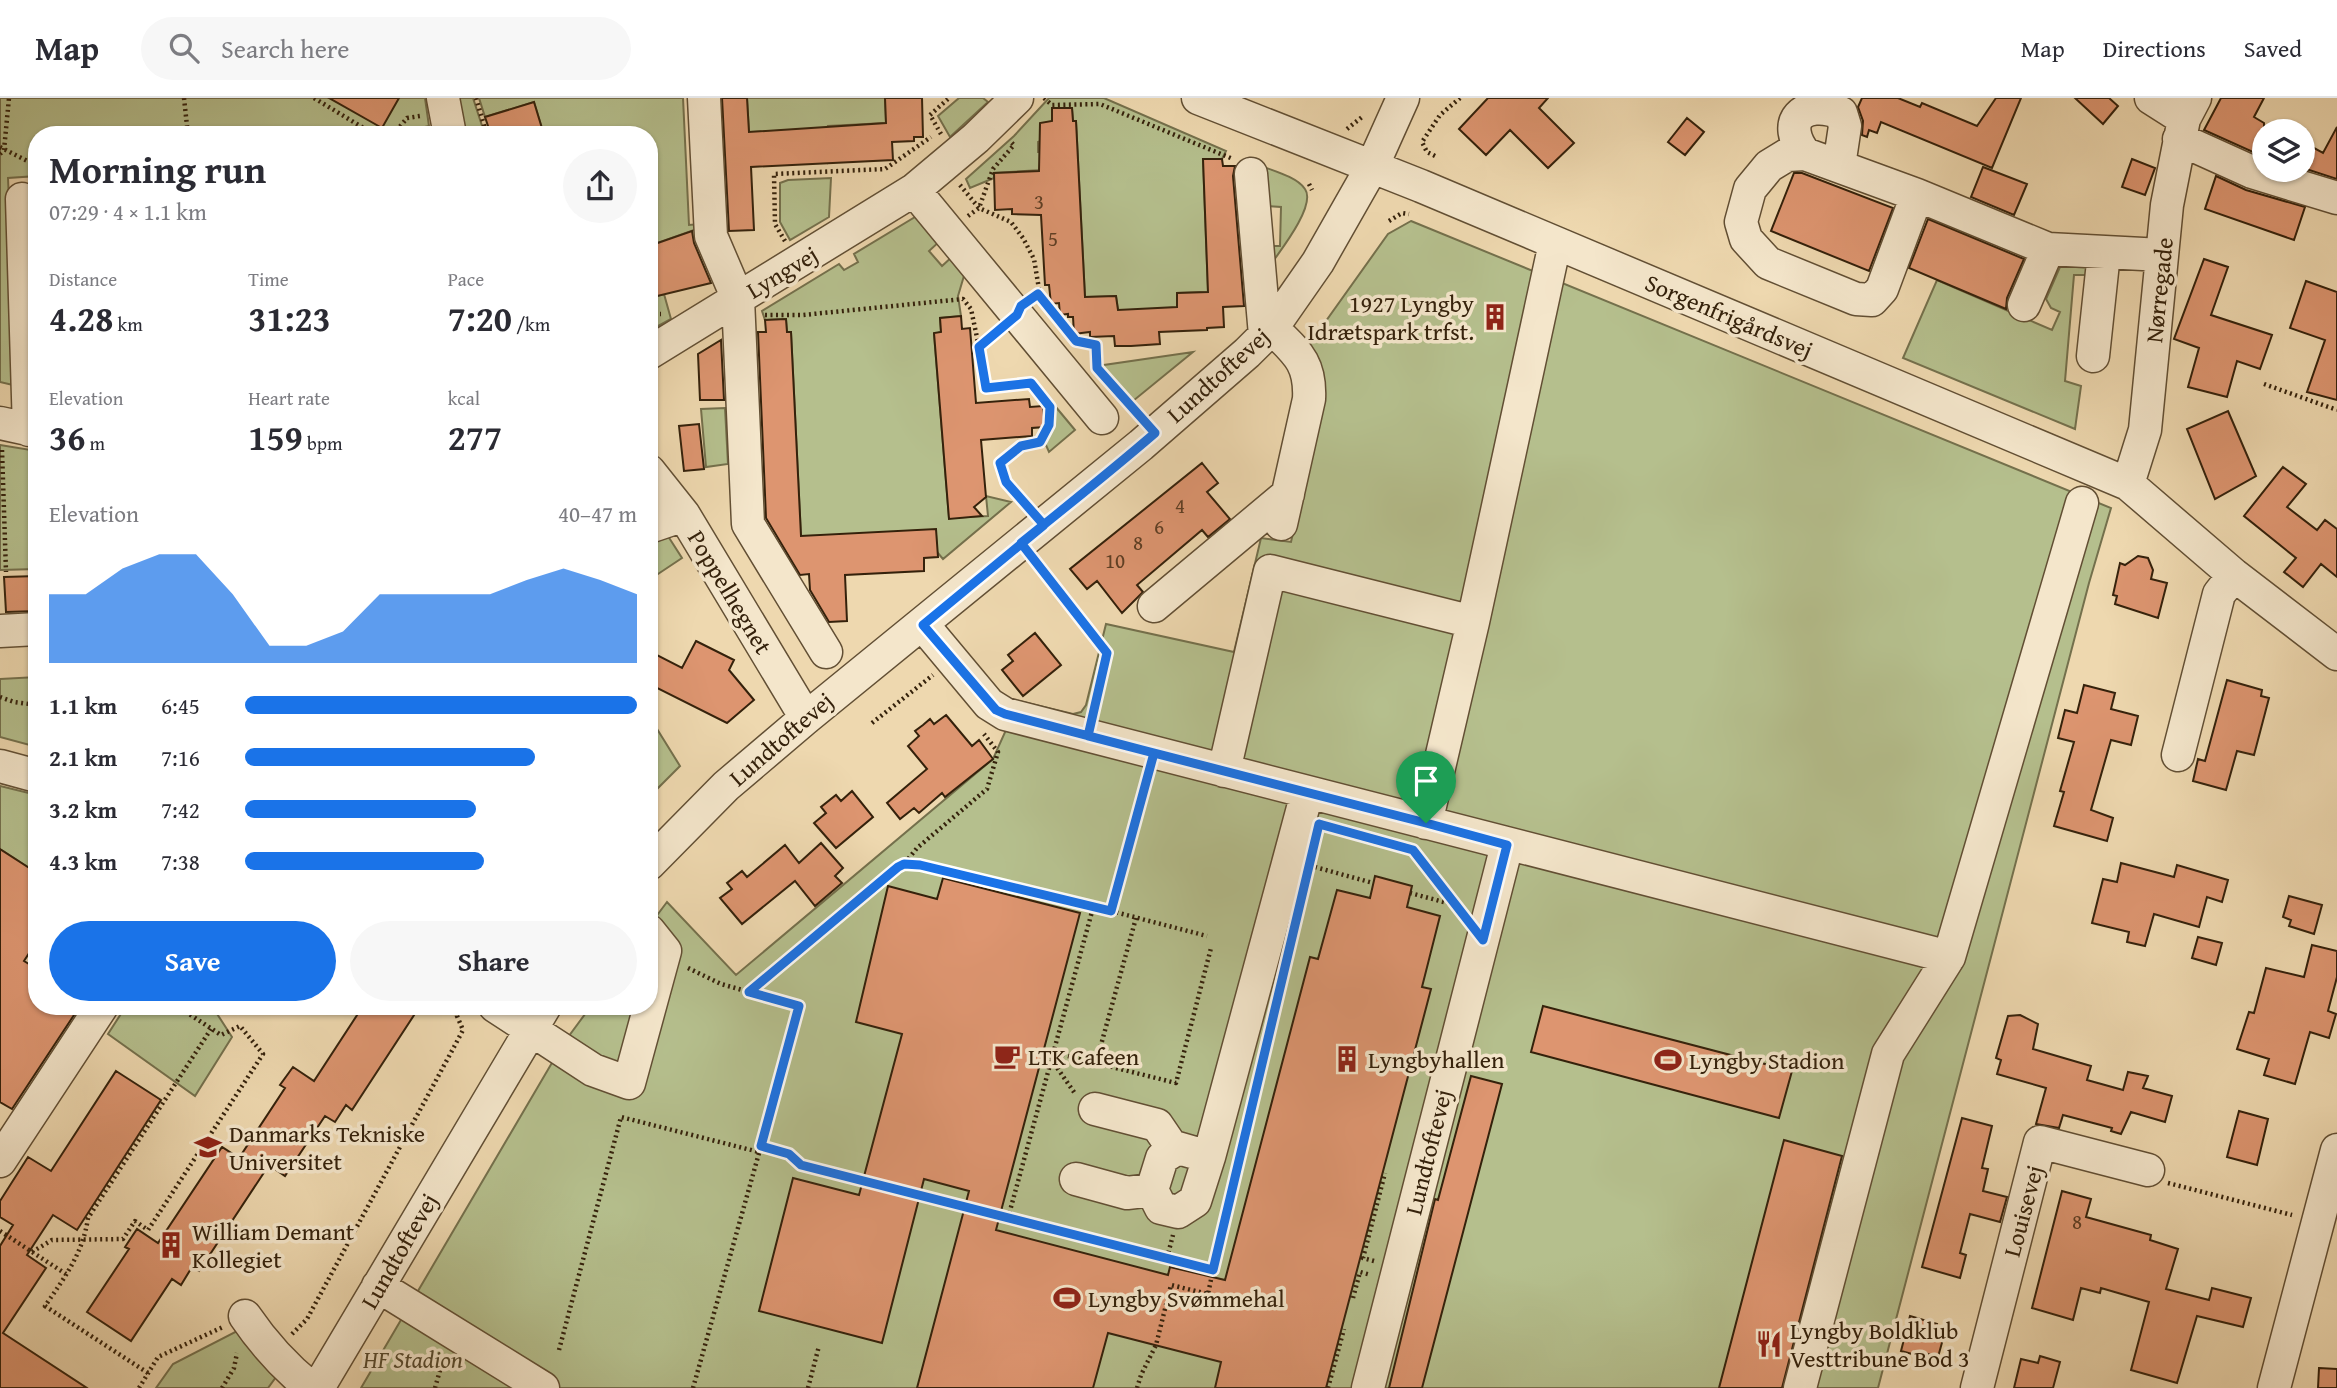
<!DOCTYPE html>
<html lang="en">
<head>
<meta charset="utf-8">
<style>
	:root { --surface:#fff; --page:#f7f7f7; --text:#2b2b33; --muted:#7c7c81; --line:#e1e1e2; --accent:#1a73e8 }
	body { margin:0; font-family:"Gentium Book Plus",serif; background:var(--page); color:var(--text); height:100vh; display:flex; flex-direction:column; font-size:26px; white-space:nowrap }
	* { box-sizing:border-box; margin:0 }
	p { font-size:23px; color:var(--muted) }
	.icon { flex:none; width:38px; height:38px; fill:none; stroke:currentColor; stroke-width:2; stroke-linecap:round; stroke-linejoin:round }
	.map { position:relative; flex:1; overflow:hidden }
	.drawer { position:absolute; left:28px; top:28px; width:630px; height:889px; display:flex; flex-direction:column; background:var(--surface); border-radius:28px; box-shadow:0 2px 5px #0004 }
	.drawer>* { flex:none }
	.controls { position:absolute; left:2252px; top:21px; display:grid; gap:14px }
	.controls a { display:grid; place-items:center; width:63px; height:63px; border-radius:50%; background:var(--surface); box-shadow:0 2px 5px #0004; font-size:35px }
	.pin { position:absolute; display:grid; place-items:center; width:60px; height:60px; color:#fff; margin:-72px -30px; border-radius:50% 50% 50% 0; rotate:-45deg; box-shadow:0 0 7px #0007 }
	.pin .icon { rotate:45deg }
	.round { display:grid; place-items:center; flex:none; width:74px; height:74px; border-radius:37px; background:var(--page) }
	.head { display:flex; align-items:center; justify-content:space-between; height:119px; padding:0 21px }
	h1 { font-size:38px; font-weight:800; line-height:52px }
	.stats { display:grid; grid-template-columns:repeat(3,1fr); gap:10px; height:119px; padding:7px 21px }
	.stats div { display:grid; align-content:center }
	.stats b { font-size:35px; font-weight:800 }
	.stats small { font-size:19px; font-weight:400 }
	.stats p { font-size:19px }
	.chart { height:196px; padding:14px 21px }
	.chart p { display:flex; justify-content:space-between }
	.chart svg { width:100%; height:126px; margin-top:7px; fill:var(--accent); opacity:.7 }
	.button { display:flex; gap:14px; margin-top:auto; padding:14px 21px }
	.button a { flex:1; height:80px; border-radius:42px; background:var(--accent); color:#fff; font-size:28px; font-weight:800; line-height:80px; text-align:center }
	.button a+a { background:var(--page); color:var(--text) }
	ul { padding:0 21px; list-style:none; font-size:23px }
	li { display:grid; grid-template-columns:112px 84px 1fr; align-items:center; height:52px }
	li i { height:18px; border-radius:9px; background:var(--accent) }
	header { display:flex; align-items:center; gap:42px; box-sizing:border-box; height:98px; padding:0 35px; background:var(--surface); border-bottom:2px solid var(--line) }
	header strong { font-size:33px }
	nav { display:flex; gap:38px; margin-inline-start:auto; font-size:24px }
	.search { width:490px; height:63px; background:var(--page); display:flex; align-items:center; gap:18px; box-sizing:border-box; padding:0 24px; border-radius:38px; color:var(--muted); font-size:26px }
	.map>svg:first-child { display:block }
</style>
</head>
<body>
<header>
<strong>Map</strong>
<div class="search"><svg class="icon" aria-label="search" viewBox="0 0 24 24"><circle cx="10" cy="10" r="6"/><path d="M15 15l6 6"/></svg>Search here</div>
<nav><a>Map</a><a>Directions</a><a>Saved</a></nav>
</header>
<div class="map">
<svg width="2337" height="1290" viewBox="0 0 2337 1290">
	<rect width="100%" height="100%" fill="#eed8af"/>
	<filter id="stains"><feTurbulence type="fractalNoise" baseFrequency=".00286" numOctaves="4"/><feColorMatrix values="0 0 0 0 .2 0 0 0 0 .09 0 0 0 0 .02 0 0 0 .5 -.17"/></filter>
	<radialGradient id="worn" r=".72"><stop offset=".6" stop-color="#630" stop-opacity="0"/><stop offset="1" stop-color="#630" stop-opacity=".3"/></radialGradient>
	<path fill="#b5bf8d" stroke="#74704c" stroke-width="2" d="M0,0H425L429,28L408,33V37H37V78L8,80L17,288L0,284Z
		M459,0H473L485,37H465Z
		M479,0H683L689,127L701,126L697,131L649,148V37H544L534,4L485,19Z
		M747,0H885L886,25L828,28L827,64L800,32L749,34Z
		M959,0H983L988,4L950,39L938,18Z
		M1049,0H1104L1226,53L1222,61L1203,62L1208,194L1177,195L1178,231L1118,212L1116,198L1085,199L1076,23H1073L1072,10H1052V23L1041,43L1038,44V54H1042V72L994,75V80L970,90L966,81L1014,38Z
		M1261,68C1274,73 1297,79 1305,91C1317,108 1277,157 1266,173L1265,148H1280L1281,109L1267,108Z
		M831,80L829,119L790,142L780,124V85L788,82Z
		M920,116L941,142L929,153L942,168L954,157L966,171L958,198L961,218L940,220L941,234L934,236L949,420L988,418L986,398L1011,404L943,461L937,454L936,436L801,438L791,234H787L786,221L765,222L762,213L839,166L844,172L858,164L854,156Z
		M1411,123L2111,410L2089,485L1878,1290H361L563,946L591,908H649V828L667,804L736,877L993,661L1019,603L1073,616L1081,614L1086,607L1106,526L1234,554L1261,440L1291,444L1324,301L1318,260L1306,251L1388,136Z
		M2063,162L2087,164L2086,177H2074L2065,283L2081,288L2075,331L1903,260L1937,182L2052,232L2060,214L2051,210L2046,201Z
		M664,196L671,221L649,233V200Z
		M1193,254L1133,303L1102,270L1104,267Z
		M1055,308L1075,332L1049,354L1045,345L1054,327Z
		M725,310L728,366L706,369L701,311Z
		M0,347L37,353V471L0,472Z
		M666,435L682,460L649,482V446Z
		M37,579V649L0,639V581Z
		M649,618L680,668L649,699Z
		M0,688L37,697V775L0,751Z
		M126,908H212L232,939L195,998L108,936Z
		M241,1231L276,1279L268,1290H156L173,1266Z"/>
	<path fill="#dd9570" stroke="#34210b" stroke-width="2" d="M329,0H399L382,30Z
		M722,0H747L749,34L886,25L885,0H922L923,39H914V43L892,44L893,62L751,69L754,132L729,133Z
		M1488,0H1548L1539,10L1574,45L1548,70L1510,32L1486,57L1459,31Z
		M1862,0H1898L1920,9L1922,5L1977,28L1996,0H2021L1992,70L1881,24L1877,35L1869,32L1867,39L1862,37L1863,23L1858,9Z
		M2075,0H2109L2118,8L2103,26Z
		M2221,0H2264L2254,19L2264,25V59L2204,32Z
		M534,4L544,37H491L485,19Z
		M1052,10H1072L1073,23H1076L1085,199L1116,198L1118,212L1177,209V195L1208,194L1203,61H1222L1223,68H1235L1233,78L1244,208L1223,209L1224,229L1207,230V232L1159,234L1160,246L1131,248H1115L1114,238L1090,239V234L1074,236L1073,219H1068V216L1060,217L1059,205L1051,206L1049,187H1045L1041,117L1012,116V111L995,112L994,75L1039,73L1040,25L1052,23Z
		M1687,20L1704,34L1685,57L1668,44Z
		M2337,29V81L2303,70V44L2323,55Z
		M2132,61L2155,70L2145,97L2122,89Z
		M1983,69L2027,86L2014,117L1971,99Z
		M1794,75H1802L1893,110L1869,173L1771,133Z
		M2216,78L2246,92L2305,109L2294,142L2205,111Z
		M1928,121L2024,161L2007,200L2006,211L1909,170Z
		M692,133L694,145L711,185L649,200V148Z
		M2204,161L2228,169L2211,217L2272,237L2260,271L2237,263L2227,299L2188,289L2199,250L2174,241Z
		M2306,183L2337,194V302L2307,294L2325,242L2290,230Z
		M961,218L962,231L970,230L976,305L1029,301L1030,309L1043,308L1045,329L1032,330V338L981,342L986,399L974,409L982,418L949,421L934,235L941,234L940,220Z
		M786,221L787,234H791L801,438L936,431L938,459L924,460V473L845,477L847,523L829,524L810,492L809,476L800,477L766,420L758,234H766L765,222Z
		M721,242L724,302H700L698,256Z
		M2228,313L2256,378L2215,401L2187,331Z
		M699,326L704,371L684,373L679,328Z
		M1202,365L1218,385L1207,394L1230,421L1208,439L1202,432L1137,487L1143,494L1122,515L1097,483L1087,491L1070,471Z
		M2283,369L2306,386L2287,409L2317,432L2325,422L2337,431V479L2321,466L2303,489L2284,474L2296,460L2244,418Z
		M2138,458L2148,460L2153,472L2151,481L2167,485L2158,520L2115,506L2117,498L2113,497L2120,465L2125,467Z
		M37,478V513L6,514L4,479Z
		M1035,535L1061,567L1023,598L1002,572L1013,563L1008,557Z
		M696,543L734,562L729,572L754,602L727,625L649,586V572L657,557L682,570Z
		M2227,582L2262,592L2261,598L2269,600L2254,657L2237,653L2226,692L2193,683L2198,661L2205,663Z
		M2084,587L2115,595L2111,611L2138,618L2131,647L2111,642L2091,712L2113,720L2107,743L2054,728L2064,694L2060,693L2074,644L2058,640L2065,612L2077,615Z
		M946,617L972,648L979,642L993,661L945,699L942,695L919,715L914,710L900,721L887,705L927,671L908,648L919,638L915,633L923,627L930,621L934,626Z
		M852,693L873,719L836,750L814,725L826,715L821,709L836,697L841,703Z
		M821,745L843,770L835,778L842,785L815,808L795,783L742,826L720,800L732,791L727,785L742,773L747,779L785,747L799,765Z
		M0,751L37,775V843L24,863L37,871V908H80L12,1011L0,1004Z
		M2121,765L2174,779L2177,767L2228,782L2222,804L2207,799L2199,829L2154,816L2145,848L2127,844L2129,834L2092,825L2103,781L2117,784Z
		M1375,778L1412,788L1407,809L1440,818L1422,889L1431,891L1326,1290H1215L1221,1264L1108,1235L1093,1290H917L969,1093L924,1081L882,1245L759,1213L793,1080L859,1097L902,936L856,924L888,788L937,801L943,780L1080,815L996,1132L1168,1177L1170,1169L1225,1182L1310,859L1318,861L1337,792L1370,800Z
		M2289,798L2322,807L2314,836L2289,828L2291,822L2283,819Z
		M2198,839L2222,845L2216,867L2192,860Z
		M2312,847L2337,853V879L2328,913L2336,916L2329,940L2310,934L2295,986L2264,977L2269,961L2237,951L2249,914L2254,915L2266,870L2304,879Z
		M363,908H420L352,1012L346,1007L335,1024L325,1018L285,1078L269,1067L199,1173L192,1169L181,1187L172,1181L131,1243L87,1214L129,1151L125,1149L137,1131L158,1145L222,1049L239,1060L285,990L280,987L293,969L314,983Z
		M1543,908L1792,973L1779,1020L1531,954Z
		M2020,917L2038,926L2033,951L2091,968L2087,982L2123,992L2128,974L2148,978L2143,990L2172,998L2165,1024L2131,1014L2121,1036L2111,1033L2112,1030L2063,1017L2059,1030L2036,1026L2046,990L1997,976L2001,962L1996,960L2008,918Z
		M116,973L161,1002L77,1132L53,1117L27,1157L46,1170L3,1235L87,1290H0V1148L13,1127L0,1119V1103L28,1059L51,1073Z
		M1471,978L1502,986L1422,1290H1389L1435,1101L1438,1102Z
		M2239,1013L2268,1021L2257,1067L2227,1059Z
		M1962,1020L1992,1028L1982,1070L1988,1071L1983,1093L2007,1099L2000,1124L1970,1116L1960,1155L1966,1157L1960,1180L1922,1169Z
		M1784,1042L1842,1058L1782,1290H1719Z
		M2062,1093L2091,1101L2086,1119L2151,1137L2150,1142L2178,1151L2166,1191L2209,1202L2212,1190L2251,1200L2243,1229L2197,1218L2177,1285L2131,1272L2149,1204L2101,1190L2100,1195L2081,1190L2073,1222L2032,1210Z
		M1910,1218L1937,1226L1936,1230L1939,1231L1937,1239L1943,1241L1938,1259L1928,1256L1927,1260L1901,1253Z
		M2040,1258L2060,1264L2053,1290H2014L2021,1261L2038,1265Z
		M2319,1270L2337,1271V1290H2318Z"/>
	<g fill="none" stroke-linecap="round" stroke-linejoin="round">
		<defs>
			<path id="minor" d="M443,0L450,37
				M704,0L711,138L738,201L748,426L826,554
				M1198,0L1421,88L2128,386L2234,477L2337,556
				M2151,0L2184,21
				M2179,41L2252,74L2337,100
				M1805,56C1780,24 1802,0 1841,15L1845,28L1839,68
				M1251,76L1265,237
				M914,92L1102,320
				M1917,97L1882,191L1872,202L1856,201L1768,165L1746,141L1741,124L1750,91L1769,68L1787,57L1805,56L1917,97L2048,151L2162,157
				M22,101L29,332
				M2024,207L2048,151
				M1272,230C1296,254 1311,264 1309,301L1281,426
				M649,255L914,92L976,40L1017,0
				M2093,258L2104,155
				M0,325L37,333
				M649,373L684,417L806,620
				M2128,386L2145,332L2167,107L2184,21L2195,0
				M649,429L684,417
				M1154,508L1288,396
				M923,527L989,606L1005,616L1949,859
				M0,533L37,531
				M2178,657L2219,496L2234,477
				M0,668L37,678
				M1224,673L1270,473L1473,524
				M1426,725L1473,524L1555,145
				M649,766L726,688L806,620L1141,347L1247,255L1272,230L1318,164L1372,69L1403,0
				M495,908L593,972L629,985L665,853L649,833
				M1095,1011L1157,1027L1174,1052
				M1209,1059L1178,1050L1162,1060L1152,1092L1161,1110L1178,1114L1195,1103L1209,1059L1307,695
				M0,1063L102,908
				M1076,1081L1127,1095L1152,1092
				M378,1188L543,1290
				M245,1218C264,1246 285,1269 311,1290
				M318,1290L545,908
				M1368,1290L1507,747
				M1800,1290L1888,956L1949,859L2082,405
				M1977,1290L2040,1044L2148,1072
				M2274,1290L2337,1052"/>
		</defs>
		<use href="#minor" stroke="#624f34" stroke-width="35"/>
		<path stroke="#34210b" stroke-width="4.5" stroke-dasharray="2 3.5" stroke-linecap="butt" d="M184,0L188,37
			M314,0L375,37
			M476,0L487,37
			M1044,0L1052,7L1100,6L1233,61
			M1347,31L1362,19
			M941,36L930,17L949,0
			M393,37L407,20L420,18
			M0,49L37,68
			M0,56L4,52L9,0
			M1435,58L1427,54L1422,44L1440,17L1460,0
			M1309,86L1312,92
			M960,87L979,110L1011,124L1023,140L1034,161L1040,197
			M968,118L979,110L993,71L1014,47L1010,43
			M1389,123L1402,115L1409,116
			M785,143L775,126L774,76L885,71L931,39
			M649,216H661
			M765,217H803L963,201L971,211L979,249
			M999,233L979,249L986,290L1031,285L1050,309L1049,327L1040,344L1021,348L1001,365L1006,384L1027,408
			M1075,243L1096,247L1097,269
			M2264,286L2337,312
			M1117,291L1139,315
			M2,352L6,474
			M1037,465L1107,555L1094,613
			M0,599L14,604L37,607
			M872,625L933,577
			M1413,752L1463,816
			M905,765L917,750L987,691L998,654L984,636
			M1315,769L1373,785
			M1410,795L1455,807
			M1093,810L1111,813L1147,680
			M1111,813L1207,838
			M688,870L721,886L799,908L761,1048
			M749,894L904,766L920,767L1093,810L1008,1120
			M1052,954L1176,985L1211,850
			M1051,961L1076,997
			M1096,965L1136,820
			M2168,1085L2292,1117
			M0,1133L66,1176
			M32,1154L52,1142L123,1141L135,1123L148,1132L263,956L240,928L221,937L177,908
			M1167,1160L1173,1137
			M1374,1163L1363,1160L1385,1075
			M1353,1200L1360,1174L1371,1177
			M292,1236L307,1221L454,949L463,932L457,918V908
			M559,1252L621,1019L759,1054
			M148,1275L45,1208C65,1179 83,1155 88,1120L211,931
			M139,1290L158,1259L223,1229
			M222,1290L234,1270L237,1255
			M435,1290L444,1258
			M693,1290L761,1048L789,1056L801,1067L1213,1172L1238,1066
			M808,1290L819,1248
			M1137,1290L1141,1277L1156,1247L1171,1187L1208,1196L1213,1172
			M1328,1290L1344,1231"/>
		<use href="#minor" stroke="#f4e6cb" stroke-width="32"/>
	</g>
	<g fill="none" stroke-linecap="round" stroke-linejoin="round">
		<defs>
			<path id="route" d="M1426,725L1088,638L1107,555L1021,445C1066,409 1111,373 1155,335L1097,270L1096,247L1076,243L1038,196L1021,208L1017,217L979,249L986,290L1031,285L1050,309L1049,327L1040,344L1021,348L1000,365L1006,384L1044,427L923,527L996,612L1005,616L1154,655L1111,813L920,767L904,766L898,769L749,894L799,908L761,1048L789,1056L801,1067L1213,1172L1319,726L1413,752L1483,842L1507,747L1426,725"/>
		</defs>
		<use href="#route" stroke="#fff" stroke-width="14"/>
		<use href="#route" stroke="#1a73e8" stroke-width="9"/>
	</g>
	<defs>
		<symbol id="building-bare" viewBox="-9 -9 18 18"><path d="M-4-6H4V6H1V3H-1V6H-4ZM-2.5-4.3h1.7v1.8h-1.7ZM.8-4.3h1.7v1.8H.8ZM-2.5-1h1.7V.8h-1.7ZM.8-1h1.7V.8H.8Z" fill="#8f2418" stroke="#f4e6cb" stroke-width="2.5" paint-order="stroke"/></symbol>
		<symbol id="cafe-bare" viewBox="-9 -9 18 18"><path d="M-5.5-4.5H6V0H3Q3 3.5 0 3.5H-2.5Q-5.5 3.5-5.5 0ZM3-3.2v2h1.7v-2ZM-6 4.5H4V6H-6Z" fill="#8f2418" stroke="#f4e6cb" stroke-width="2.5" paint-order="stroke"/></symbol>
		<symbol id="stadium-bare" viewBox="-9 -9 18 18"><path d="M0-5a6.5 5 0 1 0 0 10a6.5 5 0 1 0 0-10ZM-3.5-1.8h7v3.6h-7Z" fill="#8f2418" stroke="#f4e6cb" stroke-width="2.5" paint-order="stroke"/></symbol>
		<symbol id="university-bare" viewBox="-9 -9 18 18"><path d="M0-5L7-2L0 1L-7-2ZM-4 1L0 2.5L4 1V4Q0 6-4 4Z" fill="#8f2418" stroke="#f4e6cb" stroke-width="2.5" paint-order="stroke"/></symbol>
		<symbol id="restaurant-bare" viewBox="-9 -9 18 18"><path d="M-5-6h1v4h1v-4h1v4h1v-4h1v5L-1.5 .5V6h-2V.5L-5-1ZM5-6V6H3V1.5H1.5Q1.5-4 5-6Z" fill="#8f2418" stroke="#f4e6cb" stroke-width="2.5" paint-order="stroke"/></symbol>
	</defs>
	<g fill-rule="evenodd">
		<use href="#building-bare" x="1476" y="200" width="38" height="38"/>
		<use href="#cafe-bare" x="988" y="939" width="38" height="38"/>
		<use href="#building-bare" x="1328" y="942" width="38" height="38"/>
		<use href="#stadium-bare" x="1649" y="943" width="38" height="38"/>
		<use href="#university-bare" x="189" y="1030" width="38" height="38"/>
		<use href="#building-bare" x="152" y="1128" width="38" height="38"/>
		<use href="#stadium-bare" x="1048" y="1181" width="38" height="38"/>
		<use href="#restaurant-bare" x="1750" y="1227" width="38" height="38"/>
	</g>
	<g text-anchor="middle" dominant-baseline="central" stroke-width="7" stroke-linejoin="round" paint-order="stroke">
		<g font-size="21" fill="#5e3e24">
			<text x="1039" y="103">3</text>
			<text x="1053" y="140">5</text>
			<text x="1180" y="407">4</text>
			<text x="1159" y="428">6</text>
			<text x="1138" y="444">8</text>
			<text x="1115" y="462">10</text>
			<text x="2077" y="1123">8</text>
		</g>
		<g font-size="24" fill="#34210b" stroke="#f4e6cb">
			<text transform="translate(782 174) rotate(-31)">Lyngvej</text>
			<text transform="translate(2159 192) rotate(-84)">Nørregade</text>
			<text transform="translate(1729 218) rotate(23)">Sorgenfrigårdsvej</text>
			<text transform="translate(1218 277) rotate(-42)">Lundtoftevej</text>
			<text transform="translate(730 494) rotate(59)">Poppelhegnet</text>
			<text transform="translate(781 641) rotate(-41)">Lundtoftevej</text>
			<text transform="translate(1428 1054) rotate(-76)">Lundtoftevej</text>
			<text transform="translate(2023 1113) rotate(-75)">Louisevej</text>
			<text transform="translate(399 1153) rotate(-60)">Lundtoftevej</text>
		</g>
		<g font-size="24" fill="#34210b" stroke="#f4e6cb" text-anchor="start">
			<text x="1474" y="205" text-anchor="end">1927 Lyngby<tspan x="1474" dy="28">Idrætspark trfst.</tspan></text>
			<text x="1028" y="958">LTK Cafeen</text>
			<text x="1368" y="961">Lyngbyhallen</text>
			<text x="1689" y="962">Lyngby Stadion</text>
			<text x="229" y="1035">Danmarks Tekniske<tspan x="229" dy="28">Universitet</tspan></text>
			<text x="192" y="1133">William Demant<tspan x="192" dy="28">Kollegiet</tspan></text>
			<text x="1088" y="1200">Lyngby Svømmehal</text>
			<text x="1790" y="1232">Lyngby Boldklub<tspan x="1790" dy="28">Vesttribune Bod 3</tspan></text>
		</g>
		<g font-size="24" font-style="italic" fill="#54482c" stroke="#f4e6cb">
			<text x="413" y="1261">HF Stadion</text>
		</g>
	</g>
	<rect width="100%" height="100%" filter="url(#stains)"/>
	<rect width="100%" height="100%" fill="url(#worn)"/>
</svg>
<div class="controls">
<a><svg class="icon" aria-label="layers" viewBox="0 0 24 24"><path d="M12 4l9 5-9 5-9-5zM3 14l9 5 9-5"/></svg></a>
</div>
<div class="pin" style="left:1426px;top:725px;background:#1e9e55"><svg class="icon" aria-label="arrive" viewBox="0 0 24 24"><path d="M6 21V4h12l-3 4 3 4H6"/></svg></div>
<section class="drawer">
<div class="head"><div><h1>Morning run</h1><p>07:29 · 4 × 1.1 km</p></div><a class="round"><svg class="icon" aria-label="share" viewBox="0 0 24 24"><path d="M12 15V3M7 8l5-5 5 5M5 13v7h14v-7"/></svg></a></div>
<div class="stats">
<div><p>Distance</p><b>4.28<small> km</small></b></div>
<div><p>Time</p><b>31:23</b></div>
<div><p>Pace</p><b>7:20<small> /km</small></b></div>
</div>
<div class="stats">
<div><p>Elevation</p><b>36<small> m</small></b></div>
<div><p>Heart rate</p><b>159<small> bpm</small></b></div>
<div><p>kcal</p><b>277</b></div>
</div>
<div class="chart"><p><span>Elevation</span>40–47 m</p>
<svg viewBox="0 0 160 44" preserveAspectRatio="none"><path d="M0 44V20L10 20L20 11L30 6L40 6L50 20L60 38L70 38L80 33L90 20L100 20L110 20L120 20L130 15L140 11L150 15L160 20V44z"/></svg>
</div>
<ul>
<li><b>1.1 km</b>6:45<i style="width:100%"></i></li>
<li><b>2.1 km</b>7:16<i style="width:74%"></i></li>
<li><b>3.2 km</b>7:42<i style="width:59%"></i></li>
<li><b>4.3 km</b>7:38<i style="width:61%"></i></li>
</ul>
<div class="button"><a>Save</a><a>Share</a></div>
</section>
</div>
</body>
</html>
